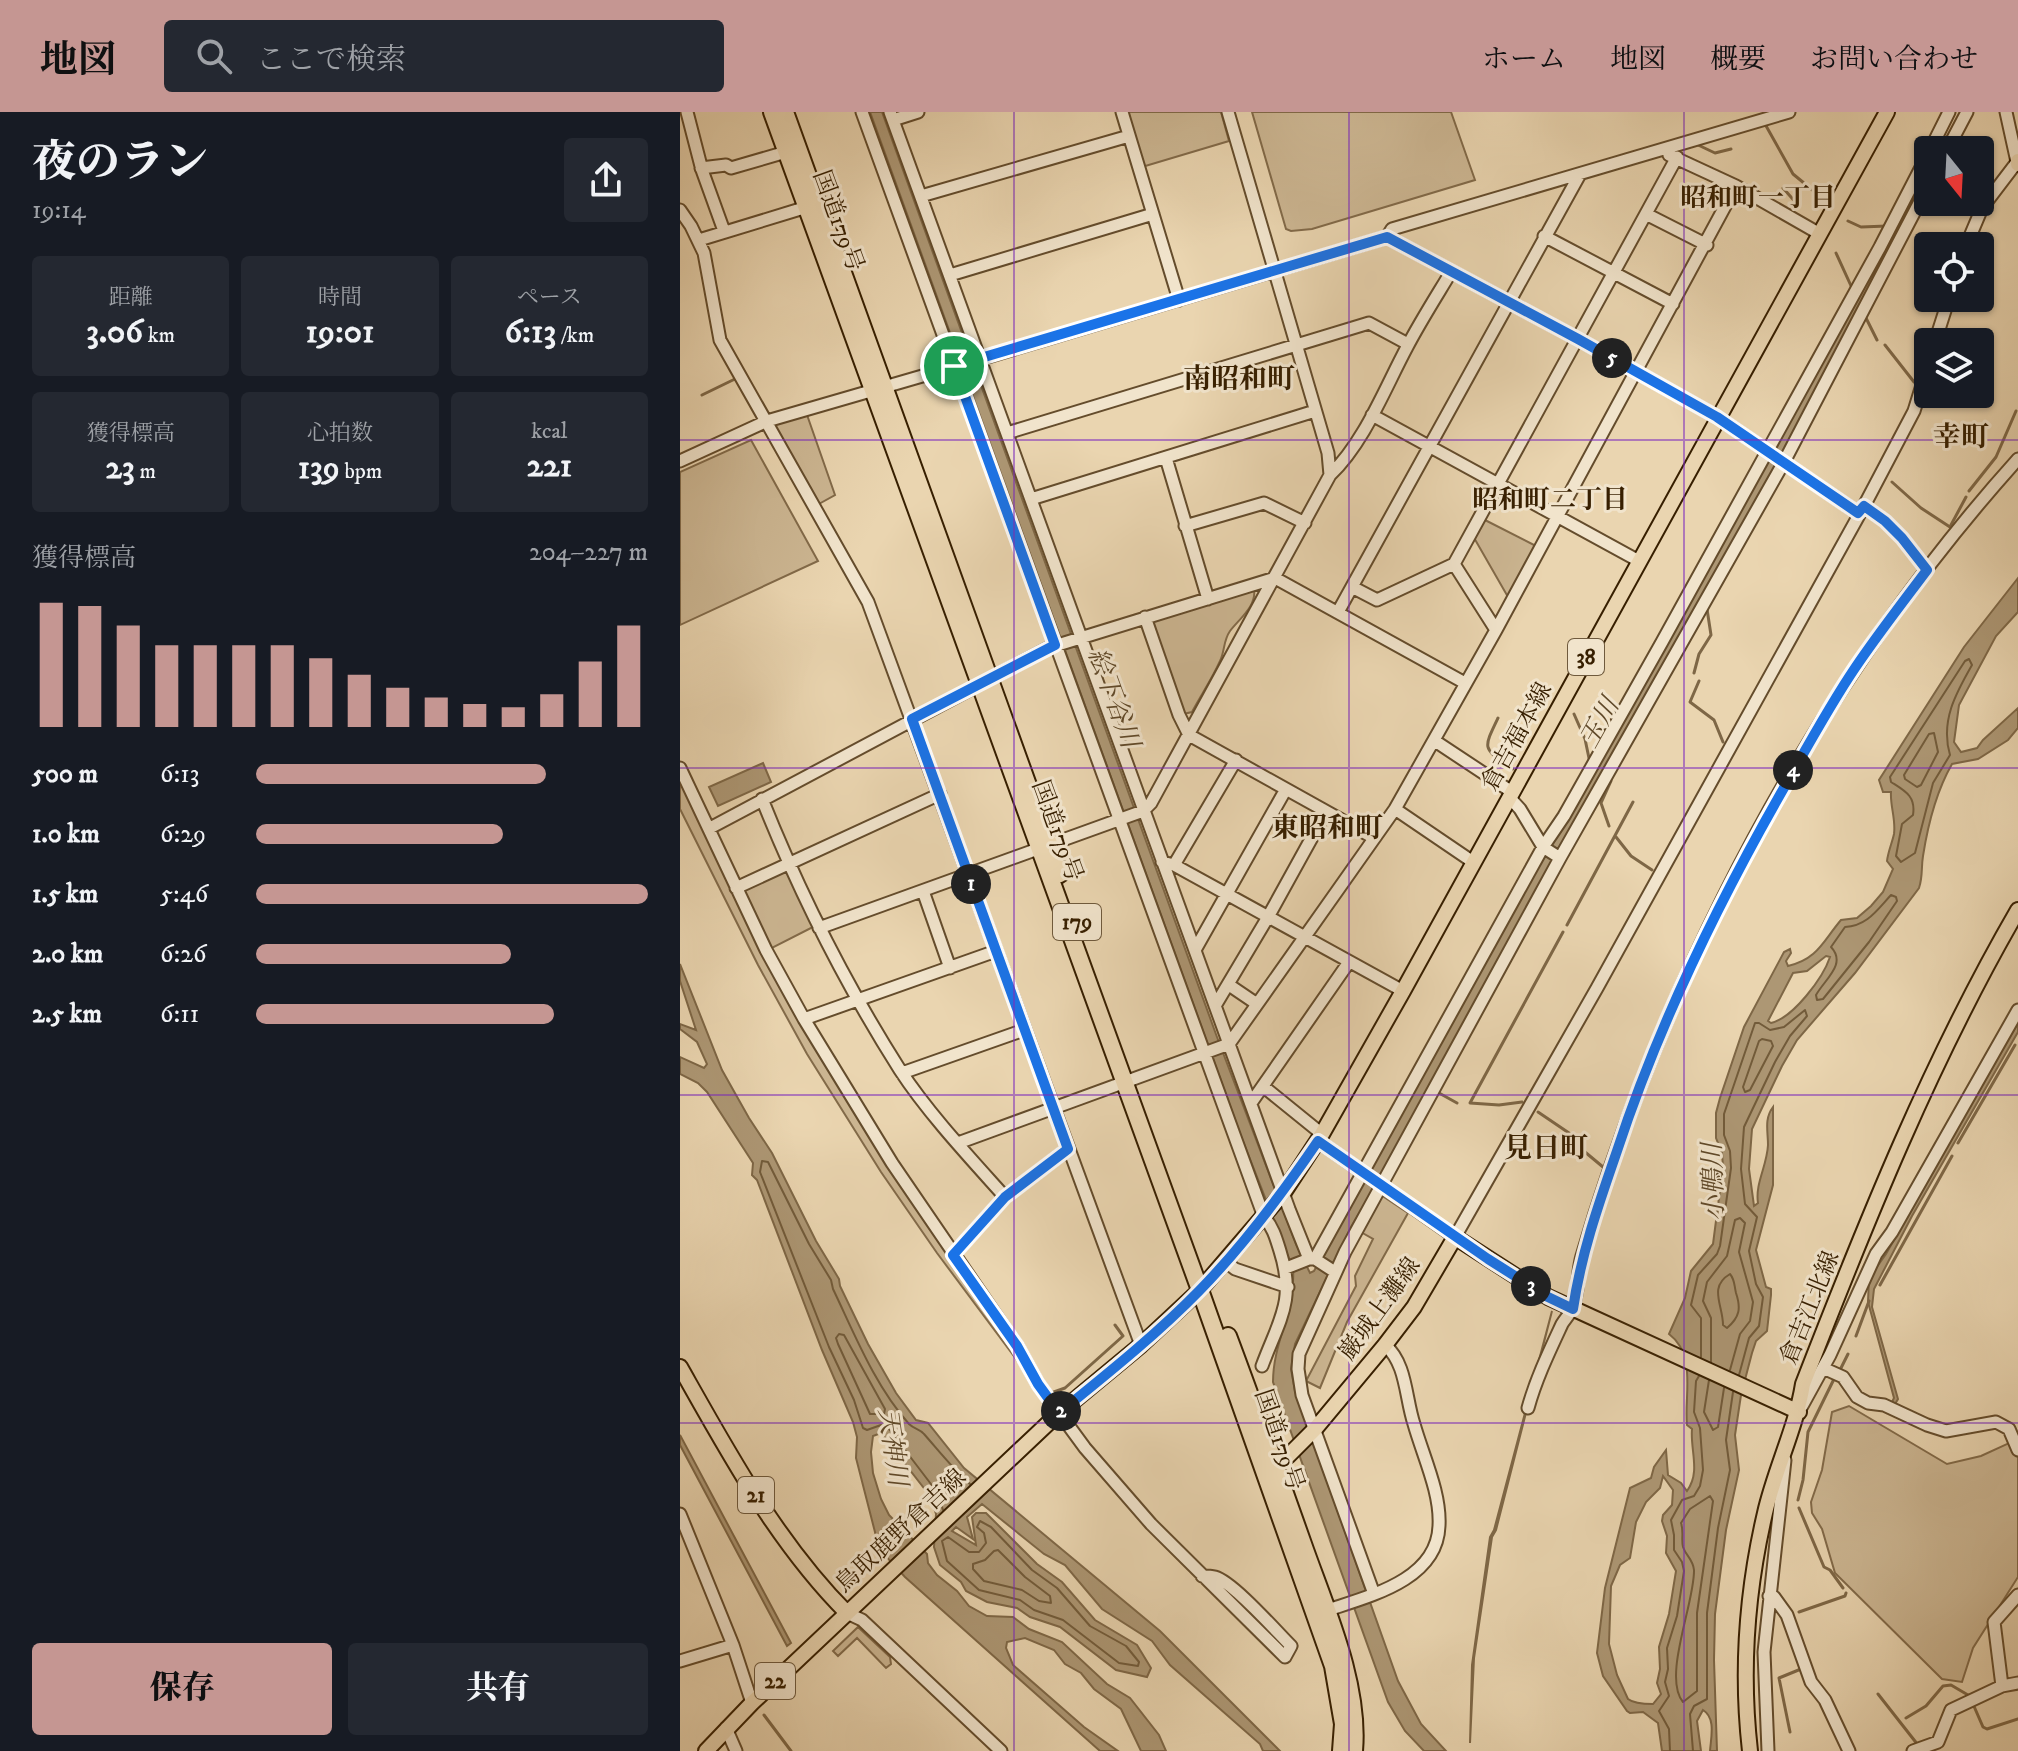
<!DOCTYPE html>
<html lang="ja">
<head>
<meta charset="utf-8">
<style>
	:root { --surface:#171b24; --page:#242831; --text:#f1f3f6; --muted:#9ea1a6; --accent:#c59692 }
	body { margin:0; font-family:"IM FELL DW Pica","Noto Serif JP",serif; background:var(--page); color:var(--text); height:100vh; display:flex; flex-direction:column; font-size:30px; white-space:nowrap }
	* { box-sizing:border-box; margin:0 }
	p { font-size:26px; color:var(--muted) }
	.icon { flex:none; width:44px; height:44px; fill:none; stroke:currentColor; stroke-width:2; stroke-linecap:round; stroke-linejoin:round }
	.map { position:relative; flex:1; overflow:hidden }
	.drawer { display:flex; flex-direction:column; background:var(--surface); width:680px }
	.drawer>* { flex:none }
	.needle { width:52px; rotate:162deg }
	.buttons { position:absolute; left:1234px; top:24px; display:grid; gap:16px }
	.buttons a { display:grid; place-items:center; width:80px; height:80px; border-radius:8px; background:var(--surface); box-shadow:0 2px 6px #0004; font-size:40px }
	.pin { position:absolute; display:grid; place-items:center; width:68px; height:68px; color:#fff; margin:-34px; border:4px solid #fff; border-radius:50%; box-shadow:0 2px 8px #0007 }
	.km { position:absolute; width:40px; height:40px; margin:-20px; border-radius:50%; background:#222; color:#fff; font-size:22px; line-height:40px; text-align:center }
	.round { display:grid; place-items:center; flex:none; width:84px; height:84px; border-radius:8px; background:var(--page) }
	.headline { display:flex; align-items:center; justify-content:space-between; height:136px; padding:0 32px }
	h1 { font-size:44px; font-weight:800; line-height:60px }
	.stats { display:grid; grid-template-columns:repeat(3,1fr); gap:12px; height:136px; padding:8px 32px }
	.stats div { display:grid; align-content:center; border-radius:8px; background:var(--page); text-align:center }
	.stats b { font-size:34px; font-weight:800 }
	.stats small { font-size:22px; font-weight:400 }
	.stats p { font-size:22px }
	.chart { height:224px; padding:16px 32px }
	.chart p { display:flex; justify-content:space-between }
	.chart svg { width:100%; height:144px; margin-top:8px; stroke:var(--accent); stroke-width:6 }
	.primary-button { display:flex; gap:16px; margin-top:auto; padding:16px 32px }
	.primary-button a { flex:1; height:92px; border-radius:8px; background:var(--accent); color:#111; font-size:32px; font-weight:800; line-height:92px; text-align:center }
	.primary-button a+a { background:var(--page); color:var(--text) }
	ul { padding:0 32px; list-style:none; font-size:26px }
	li { display:grid; grid-template-columns:128px 96px 1fr; align-items:center; height:60px }
	li i { height:20px; border-radius:10px; background:var(--accent) }
	header { display:flex; align-items:center; gap:48px; box-sizing:border-box; height:112px; padding:0 40px; background:var(--accent); color:#111 }
	header strong { font-size:38px }
	nav { display:flex; gap:44px; margin-inline-start:auto; font-size:28px }
	.search { width:560px; height:72px; background:var(--page); display:flex; align-items:center; gap:20px; box-sizing:border-box; padding:0 28px; border-radius:8px; color:var(--muted); font-size:30px }
	main { display:flex; flex:1; min-height:0 }
	.map>svg:first-child { display:block }
</style>
</head>
<body>
<header>
<strong>地図</strong>
<div class="search"><svg class="icon" aria-label="search" viewBox="0 0 24 24"><circle cx="10" cy="10" r="6"/><path d="M15 15l6 6"/></svg>ここで検索</div>
<nav><a>ホーム</a><a>地図</a><a>概要</a><a>お問い合わせ</a></nav>
</header>
<main>
<section class="drawer">
<div class="headline"><div><h1>夜のラン</h1><p>19:14</p></div><a class="round"><svg class="icon" aria-label="share" viewBox="0 0 24 24"><path d="M12 15V3M7 8l5-5 5 5M5 13v7h14v-7"/></svg></a></div>
<div class="stats">
<div><p>距離</p><b>3.06<small> km</small></b></div>
<div><p>時間</p><b>19:01</b></div>
<div><p>ペース</p><b>6:13<small> /km</small></b></div>
</div>
<div class="stats">
<div><p>獲得標高</p><b>23<small> m</small></b></div>
<div><p>心拍数</p><b>139<small> bpm</small></b></div>
<div><p>kcal</p><b>221</b></div>
</div>
<div class="chart"><p><span>獲得標高</span>204–227 m</p>
<svg viewBox="0 0 160 44" preserveAspectRatio="none"><path d="M5 44V6M15 44V7M25 44V13M35 44V19M45 44V19M55 44V19M65 44V19M75 44V23M85 44V28M95 44V32M105 44V35M115 44V37M125 44V38M135 44V34M145 44V24M155 44V13"/></svg>
</div>
<ul>
<li><b>500 m</b>6:13<i style="width:74%"></i></li>
<li><b>1.0 km</b>6:29<i style="width:63%"></i></li>
<li><b>1.5 km</b>5:46<i style="width:100%"></i></li>
<li><b>2.0 km</b>6:26<i style="width:65%"></i></li>
<li><b>2.5 km</b>6:11<i style="width:76%"></i></li>
</ul>
<div class="primary-button"><a>保存</a><a>共有</a></div>
</section>
<div class="map">
<svg width="1338" height="1639" viewBox="0 0 1338 1639">
	<rect width="100%" height="100%" fill="#ead5b0"/>
	<filter id="stains"><feTurbulence type="fractalNoise" baseFrequency=".0025" numOctaves="4"/><feColorMatrix values="0 0 0 0 .2 0 0 0 0 .09 0 0 0 0 .02 0 0 0 .5 -.17"/></filter>
	<radialGradient id="worn" r=".72"><stop offset=".6" stop-color="#630" stop-opacity="0"/><stop offset="1" stop-color="#630" stop-opacity=".3"/></radialGradient>
	<path fill="#ccb692" stroke="#826a49" stroke-width="2" d="M446,0H541L549,29L462,55Z
		M572,0H771L795,68L632,117L611,119L606,117Z
		M126,300L155,383L137,393L91,310Z
		M71,328L138,449L0,513V360Z
		M803,407L856,434L828,485L793,424Z
		M574,477C577,494 559,507 550,519C543,529 545,539 540,549C532,567 521,583 512,600L503,602L470,510L525,490L527,493L534,491L533,488Z
		M0,664L136,931L336,1233L351,1267L257,1141L201,1060L127,942L78,853L0,697Z
		M103,758L109,759L133,815L88,838L61,782L63,776Z
		M701,1083L728,1101L667,1210L640,1276L626,1269L676,1174L675,1164L693,1127L679,1119Z
		M1169,1294L1267,1352L1301,1344L1338,1327V1465L1293,1536L1282,1570L1262,1567L1155,1461L1142,1417L1132,1401L1131,1390L1142,1358L1152,1300Z
		M178,1515L210,1545L211,1552L206,1556L177,1526L158,1544L153,1539Z"/>
	<path fill="#ad9774" stroke="#7e6746" stroke-width="2" fill-rule="evenodd" d="M190,0H202L537,925L616,1132L630,1161L634,1159L1248,47V66L1115,322L734,1005L732,1006L728,1018L671,1115L615,1232L611,1257L615,1279L718,1569L741,1612L766,1639H744L725,1619L708,1590L593,1270C593,1229 616,1198 613,1157L561,1024Z
		M1338,466V500L1316,524L1279,593L1274,630L1281,640L1297,636L1303,628L1338,596V616L1328,628L1298,647L1272,652C1256,680 1248,712 1243,744C1241,756 1243,764 1239,776L1175,861L1117,928L1102,954L1072,1017L1069,1057L1074,1094L1078,1091C1075,1071 1087,1054 1088,1033C1088,1019 1084,1007 1093,995V1073L1076,1138L1086,1175L1091,1177V1183L1087,1219L1076,1229L1072,1241L1061,1283L1055,1323L1059,1358L1046,1418L1035,1502L1034,1548L1037,1639H1030C1031,1625 1036,1606 1023,1598L1017,1609L1021,1639H982L978,1611L963,1600L950,1601L947,1599L923,1564L917,1541L925,1476L950,1376L971,1366L974,1355L986,1338L988,1363L1001,1371L1007,1379C1021,1360 1010,1338 1012,1317L1007,1313C1004,1283 1017,1243 989,1222L1005,1186L1011,1159L1033,1132L1043,1055L1042,1041L1036,1026V1001L1040,986L1064,915L1104,840L1110,837L1111,841L1106,849L1108,854C1138,847 1143,829 1161,808L1177,806L1191,794L1203,780L1213,757L1207,749C1208,740 1212,731 1214,722C1216,707 1210,694 1211,680H1203L1199,668L1284,535ZM1146,844L1150,845C1143,866 1113,906 1091,911L1088,909L1113,861L1127,859ZM983,1364L993,1378L992,1393L983,1403L982,1409L987,1424L986,1441L996,1459L989,1502L979,1535L980,1557L977,1571L981,1582L973,1592C966,1592 953,1591 948,1587L937,1563L929,1532L931,1474L940,1453L950,1446L956,1410L966,1390L980,1376Z
		M83,651L91,670L38,694L29,675Z
		M0,852L42,958L69,1006L92,1041L136,1129L159,1167L160,1174L188,1232L216,1281L236,1308L248,1311L284,1356L480,1519L600,1639H583L580,1632L490,1553L472,1529L422,1497L385,1453L364,1442L302,1392L287,1405L293,1427L276,1415L272,1419L296,1433L292,1405L296,1401H306L357,1452L382,1470L415,1508L457,1533L471,1556L467,1565L436,1558L380,1515L350,1505L337,1496L307,1490L286,1479L281,1470L260,1453L254,1435L256,1402L250,1384L201,1321L193,1324L191,1340L193,1361L201,1387L209,1403L247,1442L248,1451L257,1463L277,1479L289,1494L307,1504L333,1505L349,1517L382,1530L427,1572L450,1586L479,1623L486,1639H461L441,1597L414,1577L401,1561L385,1552L374,1538L345,1526L327,1530L326,1536L333,1553L404,1615L438,1639H420L225,1465L202,1440L196,1424L176,1346L177,1325L173,1310L142,1238L77,1068L72,1063L73,1051L27,980L18,971L0,962V945L24,956L27,952L17,930L0,917V912L16,918L0,869Z
		M1338,911V920L1232,1104L1194,1177L1192,1195L1218,1287L1215,1292L1212,1290L1214,1286L1188,1190L1189,1166L1206,1142Z
		M872,1199L816,1418L812,1425L794,1546L790,1631L792,1553L810,1425L814,1418Z
		M0,1323L111,1531L107,1534L0,1333Z"/>
	<g fill="none" stroke-linecap="round" stroke-linejoin="round">
		<path stroke="#725b3a" stroke-width="2" d="M1289,547L1292,553C1276,581 1260,609 1270,643L1253,671L1235,741L1221,750L1216,744L1222,712L1233,703C1236,684 1225,679 1211,670L1210,665L1285,549Z
			M1254,621L1258,640L1241,673L1237,675L1225,667L1224,663L1249,622Z
			M1211,783L1216,785L1217,789L1189,830L1143,887L1137,888L1136,883C1145,867 1167,852 1151,835L1165,815C1187,814 1197,798 1211,783Z
			M1082,927L1091,929L1093,934L1070,978L1065,980L1063,975L1079,929Z
			M1050,1162C1055,1168 1054,1173 1056,1181C1061,1196 1060,1205 1047,1216L1043,1213C1043,1193 1028,1175 1050,1162Z
			M159,1222L164,1223L205,1297L204,1302H190L158,1232L156,1226Z
			M1021,1245V1206L1011,1193L1018,1163L1037,1142L1040,1134L1051,1056L1050,1039L1044,1023V1002L1075,911H1079L1090,918L1104,915L1125,898L1127,904L1110,924L1095,950L1064,1015L1061,1057L1065,1092L1077,1105L1069,1139L1076,1172L1083,1185L1079,1214L1069,1226L1059,1263
			M1031,1250V1206L1023,1189L1027,1170L1047,1144L1055,1108L1060,1106L1065,1111L1059,1140L1073,1190L1070,1209L1060,1222L1050,1258
			M1029,1268L1024,1300L1033,1318L1038,1315L1044,1276
			M1030,1384L1033,1389L1017,1501V1579L1003,1590C982,1565 1015,1490 1014,1458C1013,1447 1006,1444 1003,1435C1001,1428 1004,1419 1001,1411L1010,1397Z
			M263,1398L257,1380L209,1317L201,1313L187,1318L183,1316L174,1288L149,1235L80,1060L82,1049L88,1050L129,1132L151,1168L153,1177C175,1223 195,1274 229,1312C234,1317 240,1317 244,1322C259,1339 273,1357 290,1372
			M300,1409L311,1415L352,1458L377,1476L410,1514L446,1534L459,1550L458,1554L439,1551L383,1508L354,1498L340,1488L299,1478L267,1449L262,1429L268,1425L289,1440H299L306,1431L304,1421L297,1415Z
			M318,1438L345,1465L370,1484L371,1491L359,1489L342,1478L304,1469L293,1457V1452L305,1448L314,1439Z
			M990,1639L989,1617L979,1599L989,1584L985,1570L988,1557L987,1536L997,1504L1004,1459L1002,1450L994,1438V1423L991,1408L1002,1388L1014,1384L1020,1374L1023,1358L1020,1316L1014,1300L1016,1269L1019,1264
			M1013,1639L1010,1602L1014,1594L1027,1587V1501L1038,1416L1050,1358L1046,1328L1053,1280"/>
		<path stroke="#7e6746" stroke-width="3" d="M1085,12L1113,62L1147,90
			M1016,32L1035,41L1051,37
			M1103,76L1118,93
			M1168,109L1181,115L1207,114
			M1156,141L1172,176
			M1186,206L1197,228
			M1205,233L1234,270
			M22,283L57,266
			M1212,370L1241,396L1273,417
			M1289,379L1316,345L1336,299
			M1271,413L1286,385
			M1014,561L1019,542L1031,523L1027,497
			M1019,569L1010,590L1034,608L1043,630
			M894,602L905,627L910,651
			M818,606C802,639 803,636 833,657
			M929,714L921,691L931,669
			M936,725L951,744L972,758
			M887,813L953,690
			M759,981L777,991
			M842,990L819,993L790,991L883,820
			M858,1000L889,1021L893,1030L923,1055
			M1278,1031L1335,933
			M1200,1173L1272,1044
			M1176,1224L1189,1189
			M1159,1260L1168,1242
			M371,1281L385,1276L443,1224L435,1213
			M1118,1388L1123,1368L1128,1320L1155,1265
			M1119,1396L1144,1455L1150,1458L1163,1476
			M1119,1500L1165,1484L1166,1481
			M1198,1582L1238,1633
			M1293,1592L1303,1615L1307,1617L1338,1607
			M84,1603L111,1639
			M1226,1606L1246,1594L1263,1574L1271,1573L1288,1583
			M1110,1620L1099,1566L1121,1557"/>
		<defs>
			<path id="minor" d="M7,0L22,58L44,119
				M182,0L584,1105C593,1115 596,1126 600,1139C616,1189 599,1208 582,1254
				M210,0L609,1097L629,1147H635L863,735L884,704L982,530L1200,135L1248,42
				M442,0L499,188
				M548,0L648,341L650,363
				M213,8L238,0
				M1250,38L1269,0
				M1267,38L1287,0
				M989,43L1056,74L1140,122
				M21,56L46,53L51,56L106,40
				M241,84L449,24
				M0,98L11,114L24,141L40,228L188,490L461,1233
				M966,102L1027,133
				M864,124L993,192
				M707,125L898,227L1037,305L1178,401
				M19,128L127,95
				M1286,134L1302,96L1337,50L1326,0
				M270,163L473,102
				M1255,230L1269,186
				M692,303L959,449
				M327,321L689,211L728,232
				M486,346L528,487
				M0,349L87,309L301,247L707,125L712,117L1109,0
				M351,387L635,299
				M1184,394L1205,409L1222,426L1247,458
				M505,414L584,391L625,411
				M774,452L816,518
				M672,475L697,488L774,452L997,45
				M658,500L900,62
				M465,505L499,603L509,623L694,726
				M755,629L832,680
				M0,656L86,838L124,907L212,1051L337,1234L358,1272L405,1336L471,1412L605,1545L611,1534C596,1519 553,1470 535,1465C531,1464 526,1464 522,1464
				M829,685L840,697L863,735L880,746
				M82,687C120,782 166,873 220,958C248,1001 291,1047 325,1085
				M715,697L793,750
				M30,716L368,536L595,466L785,571
				M482,750L494,753L723,879
				M494,753L556,648
				M56,776L260,682
				M243,779L270,856
				M139,816L463,699L471,691L650,363C684,331 705,276 727,235C740,210 756,185 771,160
				M515,838L606,677
				M549,873L577,892
				M535,894L588,805L646,700
				M124,907L316,839
				M222,961L344,918
				M584,975L642,1022
				M571,991L669,850
				M638,1029L775,1125L917,876L1184,394L1234,299L1248,254
				M278,1031L549,932L715,697L816,518L1056,74
				M273,1143L325,1085L388,1037
				M635,1147L655,1160
				M545,1149L555,1157L608,1175
				M606,1156L629,1147
				M1143,1256L1163,1265L1177,1285L1188,1291L1204,1293L1247,1313L1266,1319L1316,1310L1329,1317L1338,1338
				M1122,1294L1150,1243L1196,1142L1212,1120L1338,898
				M848,1296C856,1267 869,1240 882,1212C885,1207 890,1202 892,1197C899,1182 897,1160 902,1144C919,1086 939,1028 961,972C1049,745 1175,528 1338,347
				M0,1402L53,1533
				M694,1482L622,1283L618,1257L619,1242L665,1140L880,746L1104,350L1248,74
				M1089,1484L1094,1485L1107,1503L1131,1570L1145,1588L1169,1639
				M642,1500C685,1485 757,1470 759,1414C761,1381 743,1344 734,1312C725,1285 727,1252 705,1233
				M167,1501L182,1508L321,1639
				M0,1549L53,1533L72,1591
				M1322,1574L1314,1510L1338,1483
				M46,1616L56,1639
				M1088,1639L1084,1540L1105,1348
				M1233,1639L1258,1630L1271,1598L1322,1574L1338,1571"/>
			<path id="major" d="M1338,49V52
				M0,1255C48,1340 97,1431 167,1501
				M587,1356L608,1344L635,1317L705,1233L734,1195L775,1125L868,1185L1119,1300
				M26,1639L72,1591L379,1301L461,1233L520,1178L604,1080L642,1022L723,879L1207,0
				M1070,1639C1061,1560 1067,1478 1085,1401C1095,1357 1116,1316 1123,1272C1186,1110 1251,948 1338,798"/>
			<path id="highway" d="M92,0L520,1178L653,1554L663,1612L661,1639
				M105,0L380,762
				M548,1224C574,1293 598,1362 623,1432C645,1495 680,1571 674,1639"/>
		</defs>
		<use href="#minor" stroke="#644c2c" stroke-width="15"/>
		<use href="#major" stroke="#371f00" stroke-width="18"/>
		<use href="#highway" stroke="#371f00" stroke-width="20"/>
		<use href="#minor" stroke="#f1e4cc" stroke-width="11"/>
		<use href="#major" stroke="#ead5b0" stroke-width="14"/>
		<use href="#highway" stroke="#ead5b0" stroke-width="16"/>
	</g>
	<g fill="none" stroke-linecap="round" stroke-linejoin="round">
		<defs>
			<path id="route" d="M707,125L898,227L1037,305L1178,401L1184,394L1205,409L1222,426L1247,458C1223,490 1198,522 1175,556C1148,596 1125,639 1101,681C1036,795 978,914 937,1039C919,1091 901,1142 893,1197L868,1185L808,1147L638,1029C602,1082 564,1133 519,1179C476,1223 427,1262 379,1301L358,1272L337,1234L273,1143L325,1085L388,1037L232,607L375,533L274,254Z"/>
		</defs>
		<use href="#route" stroke="#fff" stroke-width="16"/>
		<use href="#route" stroke="#1a73e8" stroke-width="10"/>
	</g>
	<path fill="none" stroke="#7b2cbf" stroke-width="2" stroke-opacity="0.55" d="M334,0V1639M669,0V1639M1004,0V1639M0,328H1338M0,656H1338M0,983H1338M0,1311H1338"/>
	<g text-anchor="middle" dominant-baseline="central" stroke-width="6" stroke-linejoin="round" paint-order="stroke">
		<g fill="#f1e4cc" stroke="#6f5a3d" stroke-width="2">
			<rect x="888" y="527" width="36" height="36" rx="6"/>
			<rect x="373" y="792" width="48" height="36" rx="6"/>
			<rect x="58" y="1365" width="36" height="36" rx="6"/>
			<rect x="75" y="1551" width="40" height="36" rx="6"/>
		</g>
		<g font-size="22" font-weight="bold" fill="#371f00">
			<text x="906" y="545">38</text>
			<text x="397" y="810">179</text>
			<text x="76" y="1383">21</text>
			<text x="95" y="1569">22</text>
		</g>
		<g font-size="24" fill="#371f00" stroke="#f1e4cc">
			<text transform="translate(158 109) rotate(70)">国道179号</text>
			<text transform="translate(837 625) rotate(-61)">倉吉福本線</text>
			<text transform="translate(377 719) rotate(70)">国道179号</text>
			<text transform="translate(1130 1196) rotate(-68)">倉吉江北線</text>
			<text transform="translate(700 1197) rotate(-54)">巌城上灘線</text>
			<text transform="translate(599 1328) rotate(71)">国道179号</text>
			<text transform="translate(221 1419) rotate(-43)">鳥取鹿野倉吉線</text>
		</g>
		<g font-size="26" font-weight="bold" fill="#371f00" stroke="#f1e4cc">
			<text x="1078" y="86">昭和町一丁目</text>
			<text x="870" y="388">昭和町二丁目</text>
		</g>
		<g font-size="26" font-style="italic" fill="#604929" stroke="#f1e4cc">
			<text transform="translate(433 586) rotate(70)">絵下谷川</text>
			<text transform="translate(920 611) rotate(-61)">玉川</text>
			<text transform="translate(1034 1070) rotate(-92)">小鴨川</text>
			<text transform="translate(212 1335) rotate(82)">天神川</text>
		</g>
		<g font-size="28" font-weight="bold" fill="#371f00" stroke="#f1e4cc">
			<text x="559" y="267">南昭和町</text>
			<text x="1281" y="325">幸町</text>
			<text x="647" y="716">東昭和町</text>
			<text x="866" y="1036">見日町</text>
		</g>
	</g>
	<rect width="100%" height="100%" filter="url(#stains)"/>
	<rect width="100%" height="100%" fill="url(#worn)"/>
</svg>
<div class="buttons">
<a><svg class="needle" viewBox="-14 -14 28 28"><path d="M0-13l5 13h-10z" fill="#e53935"/><path d="M0 13l5-13h-10z" fill="#9ea1a6"/></svg></a>
<a><svg class="icon" aria-label="locate" viewBox="0 0 24 24"><circle cx="12" cy="12" r="6"/><path d="M12 2v4M12 18v4M2 12h4M18 12h4"/></svg></a>
<a><svg class="icon" aria-label="layers" viewBox="0 0 24 24"><path d="M12 4l9 5-9 5-9-5zM3 14l9 5 9-5"/></svg></a>
</div>
<div class="pin" style="left:274px;top:254px;background:#1e9e55"><svg class="icon" aria-label="arrive" viewBox="0 0 24 24"><path d="M6 21V4h12l-3 4 3 4H6"/></svg></div>
<b class="km" style="left:291px;top:772px">1</b>
<b class="km" style="left:381px;top:1299px">2</b>
<b class="km" style="left:851px;top:1174px">3</b>
<b class="km" style="left:1113px;top:658px">4</b>
<b class="km" style="left:932px;top:246px">5</b>
</div>
</main>
</body>
</html>
